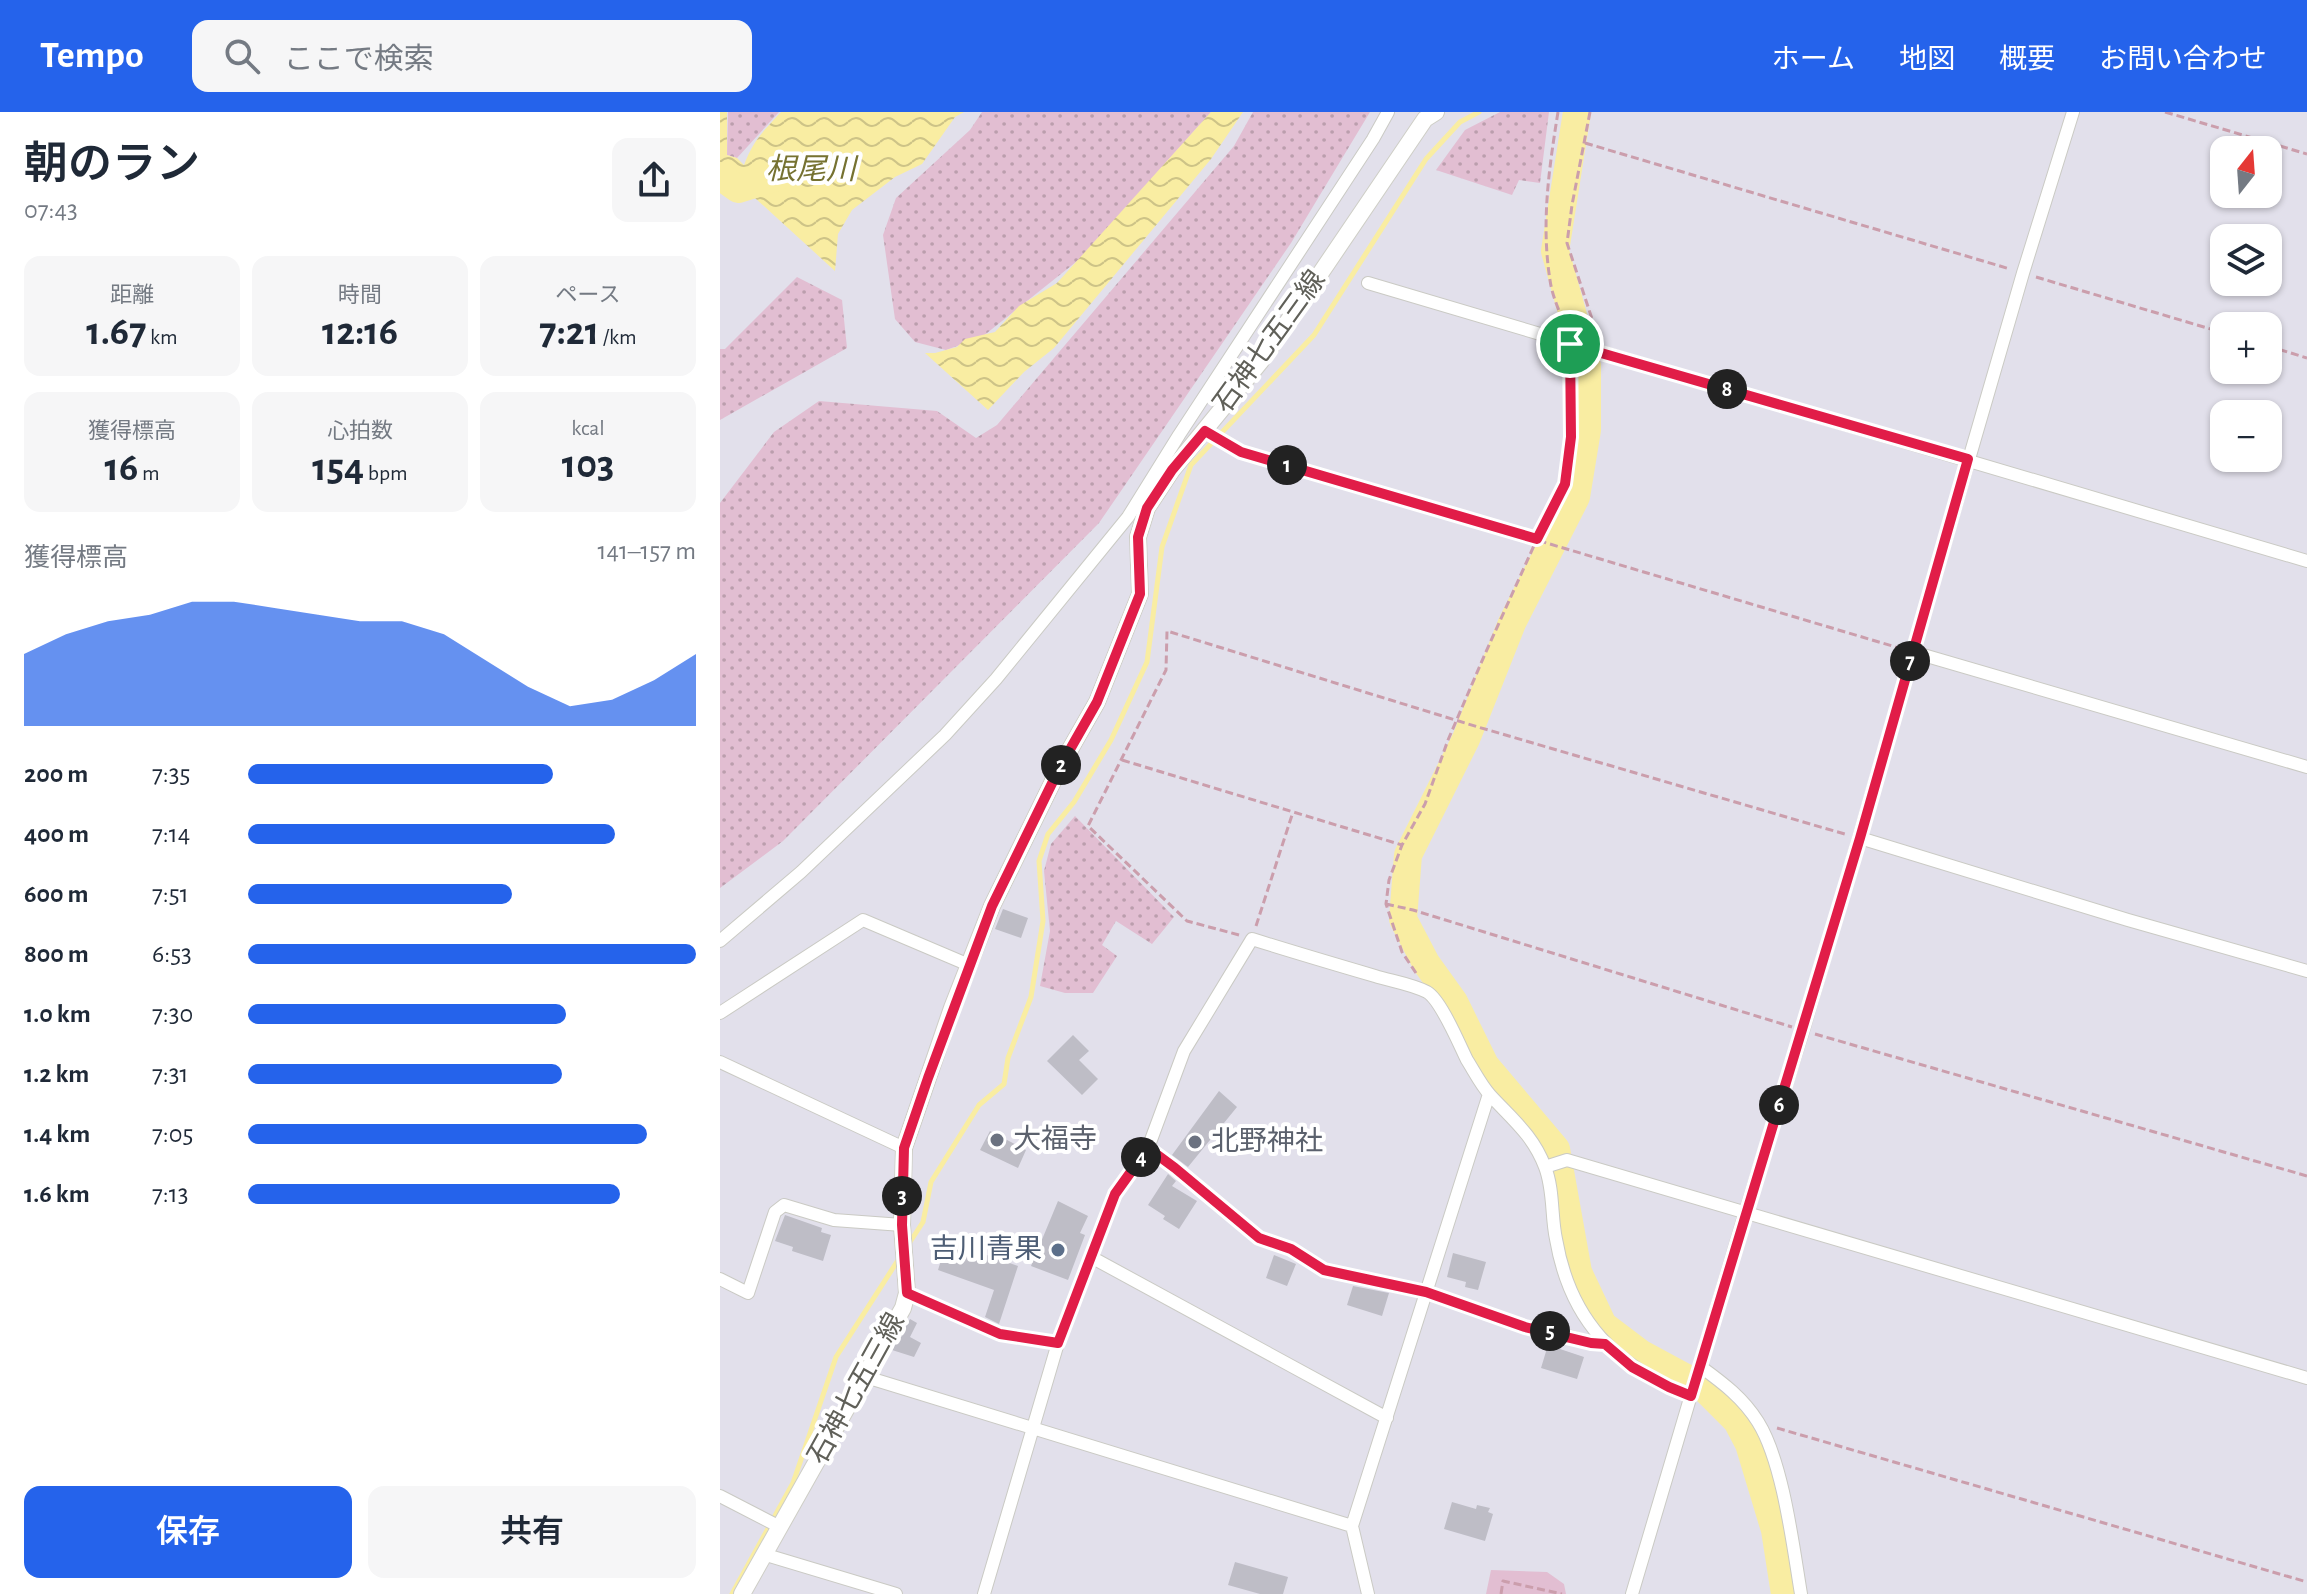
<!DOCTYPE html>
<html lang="ja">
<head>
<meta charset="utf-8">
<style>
	:root { --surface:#fff; --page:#f6f6f7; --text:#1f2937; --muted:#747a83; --accent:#2563eb }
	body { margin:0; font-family:"Alegreya Sans","Noto Sans JP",sans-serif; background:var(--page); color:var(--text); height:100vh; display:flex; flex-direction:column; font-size:30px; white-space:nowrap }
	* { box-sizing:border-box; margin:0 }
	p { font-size:26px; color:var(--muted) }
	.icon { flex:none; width:44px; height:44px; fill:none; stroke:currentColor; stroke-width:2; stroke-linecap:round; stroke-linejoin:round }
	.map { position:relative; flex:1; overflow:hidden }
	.side { display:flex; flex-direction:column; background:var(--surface); width:720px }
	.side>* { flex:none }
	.needle { width:52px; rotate:17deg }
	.buttons { position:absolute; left:1490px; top:24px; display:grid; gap:16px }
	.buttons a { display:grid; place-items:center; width:72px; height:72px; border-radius:16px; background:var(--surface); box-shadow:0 2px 6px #0004; font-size:40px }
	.pin { position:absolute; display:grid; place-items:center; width:68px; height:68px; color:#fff; margin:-34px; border:4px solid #fff; border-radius:50%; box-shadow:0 2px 8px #0007 }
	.km { position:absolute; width:40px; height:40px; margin:-20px; border-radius:50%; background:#222; color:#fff; font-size:22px; line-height:40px; text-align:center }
	.round { display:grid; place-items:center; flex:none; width:84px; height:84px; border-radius:16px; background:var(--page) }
	.summary { display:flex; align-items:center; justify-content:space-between; height:136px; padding:0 24px }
	h1 { font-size:44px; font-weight:600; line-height:60px }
	.metrics { display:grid; grid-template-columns:repeat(3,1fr); gap:12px; height:136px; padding:8px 24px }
	.metrics div { display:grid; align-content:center; border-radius:16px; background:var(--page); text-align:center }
	.metrics b { font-size:40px; font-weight:600 }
	.metrics small { font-size:22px; font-weight:400 }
	.metrics p { font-size:22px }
	.chart { height:224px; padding:16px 24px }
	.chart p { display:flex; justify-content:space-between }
	.chart svg { width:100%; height:144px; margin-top:8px; fill:var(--accent); opacity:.7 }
	.primary-button { display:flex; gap:16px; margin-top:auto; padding:16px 24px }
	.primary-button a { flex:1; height:92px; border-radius:16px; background:var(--accent); color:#fff; font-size:32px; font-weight:600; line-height:92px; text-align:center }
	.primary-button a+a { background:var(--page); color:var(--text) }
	ul { padding:0 24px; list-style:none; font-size:26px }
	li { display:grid; grid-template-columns:128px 96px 1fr; align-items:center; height:60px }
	li i { height:20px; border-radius:10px; background:var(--accent) }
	header { display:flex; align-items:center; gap:48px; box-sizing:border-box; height:112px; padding:0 40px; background:var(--accent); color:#fff }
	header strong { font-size:38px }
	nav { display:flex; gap:44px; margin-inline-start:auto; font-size:28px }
	.search { width:560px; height:72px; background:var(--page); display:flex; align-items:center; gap:20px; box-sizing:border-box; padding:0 28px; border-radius:16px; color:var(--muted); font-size:30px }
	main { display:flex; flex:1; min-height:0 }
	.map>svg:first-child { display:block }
</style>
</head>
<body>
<header>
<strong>Tempo</strong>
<div class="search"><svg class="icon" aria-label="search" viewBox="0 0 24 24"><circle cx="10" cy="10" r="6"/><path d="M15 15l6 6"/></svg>ここで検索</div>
<nav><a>ホーム</a><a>地図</a><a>概要</a><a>お問い合わせ</a></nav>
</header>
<main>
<section class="side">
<div class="summary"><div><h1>朝のラン</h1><p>07:43</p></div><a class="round"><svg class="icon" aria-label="share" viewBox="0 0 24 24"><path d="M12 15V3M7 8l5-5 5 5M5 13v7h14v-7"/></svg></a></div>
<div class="metrics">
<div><p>距離</p><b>1.67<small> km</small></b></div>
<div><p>時間</p><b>12:16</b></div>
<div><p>ペース</p><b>7:21<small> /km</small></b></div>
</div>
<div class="metrics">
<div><p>獲得標高</p><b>16<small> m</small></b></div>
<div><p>心拍数</p><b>154<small> bpm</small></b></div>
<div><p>kcal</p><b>103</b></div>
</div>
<div class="chart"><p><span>獲得標高</span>141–157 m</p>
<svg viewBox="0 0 160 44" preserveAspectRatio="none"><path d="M0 44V22L10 16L20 12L30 10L40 6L50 6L60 8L70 10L80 12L90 12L100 16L110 24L120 32L130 38L140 36L150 30L160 22V44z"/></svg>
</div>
<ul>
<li><b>200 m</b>7:35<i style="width:68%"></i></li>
<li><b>400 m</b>7:14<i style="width:82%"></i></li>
<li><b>600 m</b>7:51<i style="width:59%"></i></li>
<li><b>800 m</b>6:53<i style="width:100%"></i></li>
<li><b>1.0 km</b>7:30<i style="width:71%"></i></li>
<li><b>1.2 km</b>7:31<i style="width:70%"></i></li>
<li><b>1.4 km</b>7:05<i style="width:89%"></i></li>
<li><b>1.6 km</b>7:13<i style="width:83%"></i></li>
</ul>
<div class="primary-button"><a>保存</a><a>共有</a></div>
</section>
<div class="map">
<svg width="1587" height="1482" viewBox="0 0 1587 1482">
	<defs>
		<pattern id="grass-dots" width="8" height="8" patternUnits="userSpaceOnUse" patternTransform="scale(2)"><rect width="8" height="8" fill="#e2bed2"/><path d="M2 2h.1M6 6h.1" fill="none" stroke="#bb9ead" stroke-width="1.8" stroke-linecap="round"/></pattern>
		<pattern id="water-waves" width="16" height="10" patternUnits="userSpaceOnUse" patternTransform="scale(2)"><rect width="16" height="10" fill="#f9eda2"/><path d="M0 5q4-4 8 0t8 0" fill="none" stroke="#cdc387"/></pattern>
	</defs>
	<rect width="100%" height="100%" fill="#e2e0eb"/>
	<path fill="url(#grass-dots)" d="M8,0H59L17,46L7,43Z
		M262,0H491L361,146L262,225L226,238L195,230L175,207L163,123L176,86L250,18Z
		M533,0H650L571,131L379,411L63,729L0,776V391L54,320L99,289L217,299L256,326L277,313L514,34Z
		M780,0H829L820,71L799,68L792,83L716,58L745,18Z
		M77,165L122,188L127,236L0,308V237H5Z
		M355,704L454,805L432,832L396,809L382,833L397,844L373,881H345L320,874L330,819L324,759L331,732Z"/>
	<path fill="#e2bed2" d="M771,1458L827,1460L844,1472L846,1482H766Z"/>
	<path fill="url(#water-waves)" d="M0,0H7V43L17,46L24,53C34,27 43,20 61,0H244L235,5L202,52L175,65L132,98L118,122L115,159L0,54Z
		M491,0H523L491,47L334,236L304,260L268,298L205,241H215L237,235L245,227L275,220L299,194L337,171Z"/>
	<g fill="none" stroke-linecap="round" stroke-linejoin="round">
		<path stroke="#f9eda2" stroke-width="5" d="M188,1133L203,1110L211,1070L259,993L284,972L288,946L311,885L323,809L319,749L328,722L354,690L391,628L427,550L442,435L471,353L594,223L706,47L740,10L759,0
			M12,1482L73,1371L116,1245L180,1145"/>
		<path stroke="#f9eda2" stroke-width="28" d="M857,0L835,139L867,254V318L856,385L792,511L746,627L688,743L683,807L706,851L734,890L765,953L836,1037L858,1160L883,1213L920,1241L983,1275L1017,1309L1029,1332L1055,1418L1065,1482
			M0,64L18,77L57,65"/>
	</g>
	<path fill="#bebdc6" d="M283,797L308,806L301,826L275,817Z
		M353,923L369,939L359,948L378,967L362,983L327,949Z
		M499,979L517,995L468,1055L452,1043Z
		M270,1019L306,1038L298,1056L260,1038Z
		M448,1062L456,1069L452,1074L477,1089L459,1117L443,1107L445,1104L428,1093Z
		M338,1089L368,1104L360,1121L365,1123L348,1168L311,1154Z
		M65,1103L102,1116L101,1120L111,1123L103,1149L72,1139L73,1135L55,1129Z
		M227,1129L298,1154L279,1212L265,1205L274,1178L218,1158Z
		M733,1141L766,1150L758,1178L745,1175L746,1170L727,1165Z
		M554,1143L576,1152L567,1174L546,1166Z
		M633,1174L669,1181L662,1204L627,1193Z
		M190,1207L197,1211L190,1225L201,1231L194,1245L172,1238Z
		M828,1233L864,1245L857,1267L821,1256Z
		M732,1390L756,1397L757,1393L770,1396L768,1400L773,1402L765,1429L724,1417Z
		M515,1450L568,1465L563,1482H540L508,1473Z"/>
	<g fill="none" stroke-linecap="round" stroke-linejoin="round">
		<defs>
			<path id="minor" d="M648,171L1587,449
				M1193,540L1587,655
				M1140,726L1408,808L1587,859
				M0,829L81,760L225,623L276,567L408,405L459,323L653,27L668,0
				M0,901L143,808L249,853
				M0,950L184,1036
				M428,1036L455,1056L539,1126L571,1137L604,1158L706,1180L805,1215L834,1220L871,1231L885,1232
				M825,1055L847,1048L1587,1266
				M371,1145L667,1306
				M0,1167L28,1181L55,1100L64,1093L114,1108L182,1113
				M187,1181L280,1222L338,1231
				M981,1255C1003,1271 1023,1286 1038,1310C1063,1350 1073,1434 1081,1482
				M146,1265L632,1414
				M0,1384L60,1415
				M43,1442L176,1482
				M264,1482L338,1231L395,1082L428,1036L464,939L532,827C573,840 614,852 655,864C671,869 692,872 707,880C721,888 739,932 747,948C754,959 761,973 770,983C792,1007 813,1023 825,1055C834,1078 831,1104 836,1127C850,1209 896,1255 971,1284
				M648,1482L632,1414L769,982
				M912,1482L1025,1101L1083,919L1303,161L1353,0"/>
			<path id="secondary" d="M22,1482L183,1196L187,1181L182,1113L184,1036L232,896L272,794L340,655L377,590L420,482L418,425L427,396L452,358L541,249L705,7L716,0"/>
		</defs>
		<use href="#minor" stroke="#cacac4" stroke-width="14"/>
		<use href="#secondary" stroke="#cecec6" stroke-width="18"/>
		<path stroke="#cb9eac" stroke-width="3" stroke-dasharray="8 4" stroke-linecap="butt" d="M838,0C829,56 821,111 830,168C832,184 840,200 845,215
			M870,0L852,93L847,131L878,225
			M1445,0L1587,42
			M865,31L1290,157
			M1316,165L1504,221
			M1548,234L1587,246
			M499,327L521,340L1179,536
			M402,648L682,733
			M666,792L693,798L1072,915
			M536,814L573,700
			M519,823L467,809L368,714L446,558L447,519L758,615L1128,723
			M696,861L682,840L666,792L669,768L682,733L705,692L728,628L765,542L817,427L845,372L851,325L850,246
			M1095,922L1587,1064
			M1057,1316L1587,1470
			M781,1482L783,1469L842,1482"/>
		<use href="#minor" stroke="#fff" stroke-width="12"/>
		<use href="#secondary" stroke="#fff" stroke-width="16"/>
	</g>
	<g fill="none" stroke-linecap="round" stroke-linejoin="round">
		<defs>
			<path id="route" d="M850,232L1248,347L1140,726L971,1284L949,1275L912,1255L885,1232L871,1231L805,1215L706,1180L604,1158L571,1137L539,1126L455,1056L428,1036L395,1082L338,1231L280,1222L187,1181L182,1113L184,1036L208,966L272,794L340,655L377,590L420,482L418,425L427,396L452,358L485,319L521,340L817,427L845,372L851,325Z"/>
		</defs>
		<use href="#route" stroke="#fff" stroke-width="16"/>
		<use href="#route" stroke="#e11d48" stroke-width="10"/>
	</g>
	<g fill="#6b7280" stroke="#fff" stroke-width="3">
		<circle cx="277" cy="1028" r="8"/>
		<circle cx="475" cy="1030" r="8"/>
	</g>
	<circle fill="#5c6f8a" stroke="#fff" stroke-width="3" cx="338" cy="1138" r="8"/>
	<g text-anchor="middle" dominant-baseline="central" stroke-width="8" stroke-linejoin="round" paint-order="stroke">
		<g font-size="28" fill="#606059" stroke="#fff">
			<text transform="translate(550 230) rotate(-54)">石神七五三線</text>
			<text transform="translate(137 1277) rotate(-61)">石神七五三線</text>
		</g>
		<g font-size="28" fill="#5b616d" stroke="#fff" text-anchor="start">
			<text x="293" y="1028">大福寺</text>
			<text x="491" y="1030">北野神社</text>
		</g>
		<g font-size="28" fill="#4e5e75" stroke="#fff" text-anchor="end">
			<text x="322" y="1138">吉川青果</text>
		</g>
		<g font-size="30" font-style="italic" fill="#767231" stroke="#fff">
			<text x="91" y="58">根尾川</text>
		</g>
	</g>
</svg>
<div class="buttons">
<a><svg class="needle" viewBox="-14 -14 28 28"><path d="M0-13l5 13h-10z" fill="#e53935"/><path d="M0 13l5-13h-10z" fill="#747a83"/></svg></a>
<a><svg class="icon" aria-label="layers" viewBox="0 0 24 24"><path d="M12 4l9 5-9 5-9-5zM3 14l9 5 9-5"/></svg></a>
<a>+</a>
<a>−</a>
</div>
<div class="pin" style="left:850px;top:232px;background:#1e9e55"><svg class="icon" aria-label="arrive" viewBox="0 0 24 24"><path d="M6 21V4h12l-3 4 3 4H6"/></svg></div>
<b class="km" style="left:567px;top:353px">1</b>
<b class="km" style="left:341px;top:653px">2</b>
<b class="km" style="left:182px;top:1084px">3</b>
<b class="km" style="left:421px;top:1045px">4</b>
<b class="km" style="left:830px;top:1219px">5</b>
<b class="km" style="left:1059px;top:993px">6</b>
<b class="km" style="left:1190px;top:549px">7</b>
<b class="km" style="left:1007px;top:277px">8</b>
</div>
</main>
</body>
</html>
